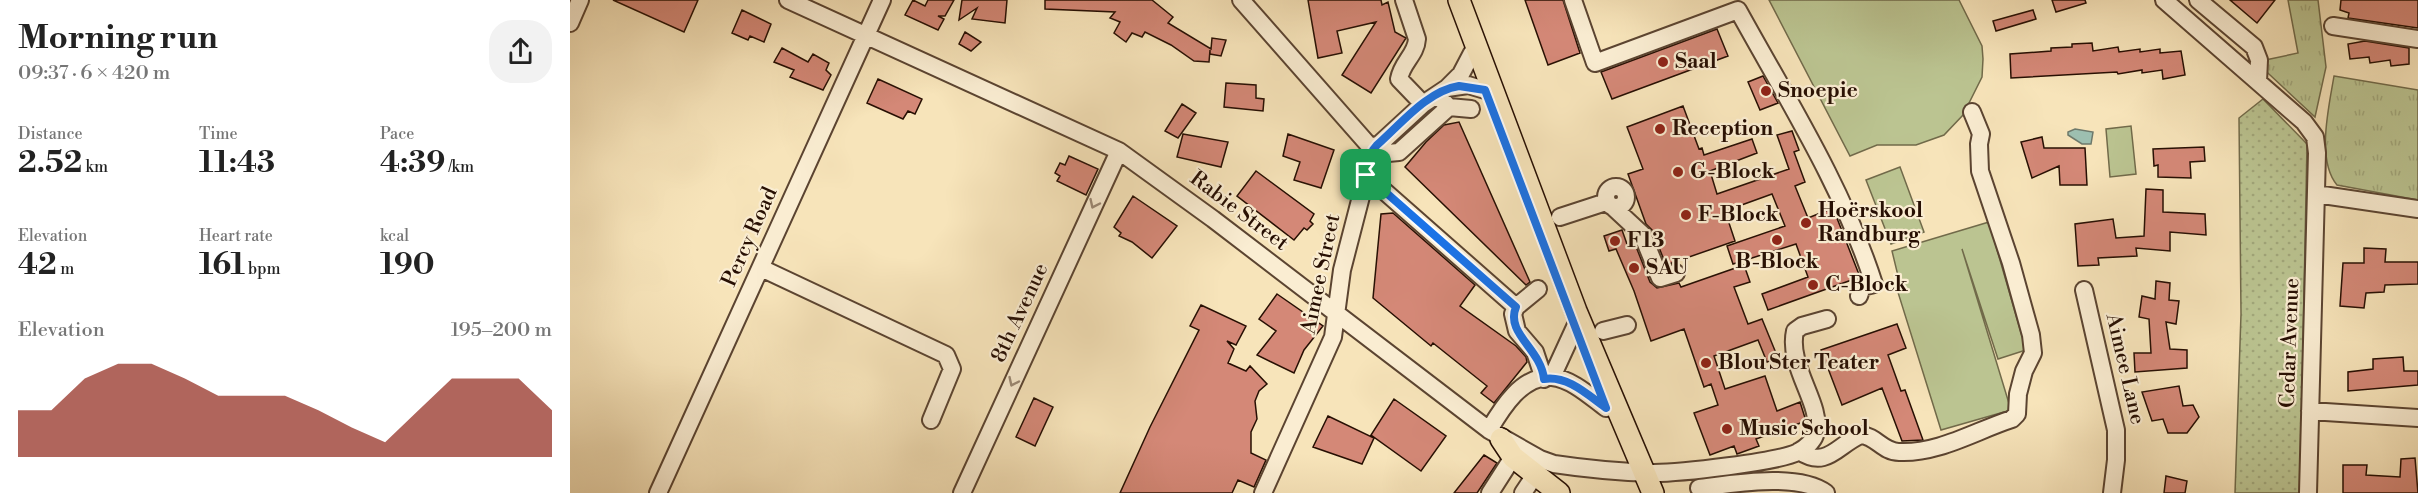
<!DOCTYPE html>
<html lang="en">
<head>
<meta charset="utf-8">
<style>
	:root { --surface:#fff; --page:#f2f2f2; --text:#222; --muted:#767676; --accent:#8f2418 }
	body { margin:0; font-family:"Libre Bodoni",serif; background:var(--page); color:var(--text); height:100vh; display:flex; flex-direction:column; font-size:22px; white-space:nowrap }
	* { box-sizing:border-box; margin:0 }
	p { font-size:20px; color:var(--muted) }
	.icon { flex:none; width:33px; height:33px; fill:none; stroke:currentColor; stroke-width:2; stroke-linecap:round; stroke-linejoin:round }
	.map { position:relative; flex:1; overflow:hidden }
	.side { display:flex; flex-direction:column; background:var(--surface); width:570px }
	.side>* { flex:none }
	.pin { position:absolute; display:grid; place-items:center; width:51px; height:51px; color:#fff; margin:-26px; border-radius:12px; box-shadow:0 3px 9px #0006 }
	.round { display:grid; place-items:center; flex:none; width:63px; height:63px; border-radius:24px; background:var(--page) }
	.head { display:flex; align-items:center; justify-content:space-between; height:102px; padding:0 18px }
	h1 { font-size:33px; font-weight:700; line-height:45px }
	.stats { display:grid; grid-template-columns:repeat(3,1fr); gap:9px; height:102px; padding:6px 18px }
	.stats div { display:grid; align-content:center }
	.stats b { font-size:30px; font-weight:700 }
	.stats small { font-size:16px; font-weight:400 }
	.stats p { font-size:16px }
	.chart { height:168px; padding:12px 18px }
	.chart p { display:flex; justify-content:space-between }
	.chart svg { width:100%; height:108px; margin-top:6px; fill:var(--accent); opacity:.7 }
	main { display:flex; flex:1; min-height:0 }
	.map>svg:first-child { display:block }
</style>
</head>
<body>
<main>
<section class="side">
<div class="head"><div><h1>Morning run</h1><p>09:37 · 6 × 420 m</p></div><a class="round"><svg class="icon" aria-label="share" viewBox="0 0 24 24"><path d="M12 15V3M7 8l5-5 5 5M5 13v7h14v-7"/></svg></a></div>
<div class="stats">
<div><p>Distance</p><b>2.52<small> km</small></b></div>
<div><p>Time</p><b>11:43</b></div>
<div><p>Pace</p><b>4:39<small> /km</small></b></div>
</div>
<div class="stats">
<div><p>Elevation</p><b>42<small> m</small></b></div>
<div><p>Heart rate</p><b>161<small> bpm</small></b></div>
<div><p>kcal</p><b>190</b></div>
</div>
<div class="chart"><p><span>Elevation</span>195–200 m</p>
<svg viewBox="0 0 160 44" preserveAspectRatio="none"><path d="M0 44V25L10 25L20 12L30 6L40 6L50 12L60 19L70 19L80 19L90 25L100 32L110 38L120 25L130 12L140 12L150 12L160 25V44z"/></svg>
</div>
</section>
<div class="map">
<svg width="1848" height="493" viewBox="0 0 1848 493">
	<defs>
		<pattern id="grass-dots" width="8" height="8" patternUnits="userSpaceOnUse" patternTransform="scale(1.5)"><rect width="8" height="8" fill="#bbc491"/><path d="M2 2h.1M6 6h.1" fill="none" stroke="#a1a77b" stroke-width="1.8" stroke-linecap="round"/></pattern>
		<pattern id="park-tufts" width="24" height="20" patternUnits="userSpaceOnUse" patternTransform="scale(1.5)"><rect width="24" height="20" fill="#bbc491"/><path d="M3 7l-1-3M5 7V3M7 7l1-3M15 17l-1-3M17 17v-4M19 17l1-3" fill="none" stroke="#a1a77b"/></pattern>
	</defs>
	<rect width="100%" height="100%" fill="#f7e4ba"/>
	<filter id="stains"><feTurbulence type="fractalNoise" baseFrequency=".00333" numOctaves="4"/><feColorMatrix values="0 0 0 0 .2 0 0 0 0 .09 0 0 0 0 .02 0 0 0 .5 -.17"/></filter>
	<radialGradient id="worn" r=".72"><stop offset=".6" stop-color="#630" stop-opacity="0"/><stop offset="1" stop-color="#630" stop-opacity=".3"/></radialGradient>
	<path fill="url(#grass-dots)" stroke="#716a4a" stroke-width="1.5" d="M1693,99L1737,144L1730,493H1665L1671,314L1669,118Z"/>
	<path fill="url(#park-tufts)" stroke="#716a4a" stroke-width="1.5" d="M1718,0H1748L1756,67L1745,117L1686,62L1728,53Z
		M1764,76L1848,90V200L1767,185C1746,160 1759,106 1764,76Z"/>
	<path fill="#bbc491" stroke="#716a4a" stroke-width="1.5" d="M1199,0H1389L1412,46L1413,59L1412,77L1393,115L1374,135L1346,145H1307L1280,156Z
		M1561,126L1566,174L1540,177L1536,129Z
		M1330,167L1354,232L1321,244L1296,180Z
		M1419,222L1456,350L1428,359L1392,249L1441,410L1371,430L1326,286L1330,284L1322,251Z"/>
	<path fill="#9dbfb0" stroke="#6e796b" stroke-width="1.5" d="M1505,129L1523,132L1521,144H1512L1498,135V132Z"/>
	<path fill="#d48877" stroke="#270f03" stroke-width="1.5" d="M43,0H128L114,32Z
		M343,0L355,6L358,0H384L375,16H368L374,19L368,30L335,15Z
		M392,0H437L435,23L402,19L407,8L389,20Z
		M475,0H582L603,17L598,23L641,49L642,38L656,40L651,56L640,54V50L639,62L624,61L601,45L575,32L572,37L562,33L556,42L544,33L550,22L540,18L545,12L475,9Z
		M738,0H811L812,5L818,2L825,32L836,38L801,93L772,75L806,22L767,31L772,53L748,58Z
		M955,0H993L1010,53L978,65Z
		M1482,0H1515L1516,3L1486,12Z
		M1660,0H1705L1687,23Z
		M1771,0H1848V28L1778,18L1779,13L1770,10Z
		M172,10L201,24L194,42L180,36L178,40L162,33Z
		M1463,10L1466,19L1426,31L1423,21Z
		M1147,29L1158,56L1042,99L1031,72Z
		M395,32L411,42L401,51L389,44Z
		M1795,41L1839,48V64L1821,66L1820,60L1800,63L1799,57L1780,59L1778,44Z
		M1522,43L1523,51L1548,47L1549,52L1570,49V52L1590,49V53L1611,51L1615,75L1593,79L1592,70L1572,73V70L1548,74L1547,72L1441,78L1440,54L1481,51V48L1502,47V44Z
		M212,48L238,62L243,54L259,63L256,70L261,75L253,90L220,77L224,70L204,62Z
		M1193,76L1208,103L1190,110L1178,82Z
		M308,79L352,99L345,114L338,111L333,119L297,103Z
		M656,83L686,85V98L694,99L693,111L654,107Z
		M612,104L626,113L608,138L595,131Z
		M1113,106L1129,149L1132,148L1134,155L1182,139L1187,153L1140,171L1147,194L1219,169L1207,135L1222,131L1229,150L1224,152L1235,182L1225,186L1238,218L1263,208L1290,277L1198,310L1192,294L1238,277L1226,244L1163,264L1157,246L1215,226L1202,194L1155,211L1165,241L1096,265L1082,230L1076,224L1058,174L1073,169L1057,127Z
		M889,122L960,282L956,285L835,167L856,142L874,125Z
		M613,134L658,142L651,167L607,157Z
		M718,134L764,150L751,188L724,180L730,162L713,156Z
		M1472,137L1474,148H1515L1517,185H1490L1489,166L1462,178L1451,142Z
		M1634,147L1635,161L1620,162L1621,178L1588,177V165L1584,166L1583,149Z
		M499,156L528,169L516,195L487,181L490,176L485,173L490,163L495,165Z
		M686,171L744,214L740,221L743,224L737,230L734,228L724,240L667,196Z
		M1576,189L1593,190V212L1635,214L1636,235L1600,232V251L1566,248L1567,256L1528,258L1529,265L1508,266L1505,224L1543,219L1546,238L1574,236Z
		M563,196L607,226L582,258L562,242L549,236L551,233L544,227Z
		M823,213L905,285L890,306L946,346L956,357L957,362L924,403L911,393L917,386L863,343L861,346L803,298L811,214Z
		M1052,230L1058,247L1065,244L1080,282L1087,288L1109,283L1111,287L1174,265L1180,282L1164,287L1178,324L1192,319L1208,358L1197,362L1188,340L1144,356L1155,389L1195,376L1207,411L1230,402L1236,421L1186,439L1189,446L1167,454L1164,446L1140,455L1124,413L1148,405L1141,384L1134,387L1114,329L1081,341L1064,291L1046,249L1039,251L1034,236Z
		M1794,248L1816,249L1815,262H1848V284L1815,285L1814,292L1796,293L1794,308L1770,306L1773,263H1794Z
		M1586,281L1600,283L1599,300L1609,301L1606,324L1596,322L1600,349L1617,350V368L1565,372L1564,353H1581L1579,319L1569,317L1572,296L1585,299Z
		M707,294L753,326L734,350L724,373L687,355L706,331L689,319Z
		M631,305L676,326L666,345L657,341L664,349L658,363L676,371L680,366L697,384L689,391L685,401L687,419L681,432V453L696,460L684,487L668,480L662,493H550L580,427L629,330L620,326Z
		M1327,324L1336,348L1318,355L1331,391L1335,390L1353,440L1332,441L1312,388L1272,405L1251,350Z
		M1833,357L1834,371H1848V385L1778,391V372L1803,369V359Z
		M1609,386L1613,406L1623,405L1629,417L1617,433H1598L1593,419L1582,421L1572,392Z
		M464,398L483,407L465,446L446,437Z
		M824,399L876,436L851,471L801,435Z
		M758,416L804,438L792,464L743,447Z
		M914,455L927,463L907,493H884Z
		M1845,458L1848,493H1773V465H1797L1796,475L1830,477L1831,459Z
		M1596,476L1617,481L1615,493H1594Z"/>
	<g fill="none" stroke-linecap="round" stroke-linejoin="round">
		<defs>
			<path id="minor" d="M218,0L549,151L643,219L919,430L970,459L984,464C1017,469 1052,472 1084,473C1109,473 1209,462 1228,452C1237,447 1244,441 1246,432C1252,404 1217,366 1225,331L1232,326L1257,319
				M671,0L803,150
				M834,0L847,39C846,55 832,62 829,79L853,104
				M1003,0L1025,63L1168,10C1217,99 1273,187 1304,284L1292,287L1289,296
				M1594,0L1734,122L1745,137L1747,153L1738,493
				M1628,0L1684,47L1689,60L1688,82
				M0,23L10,0
				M1763,26L1848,39
				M877,88L898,85L915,90
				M871,99L879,107L901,109
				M807,145L818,153L829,152L879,107
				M796,175L946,307
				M1036 197a10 10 0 1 1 20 0a10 10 0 1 1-20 0Z
				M1746,194L1848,209
				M1044,208L1072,234L1090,278L1106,273
				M990,217L1036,202
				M191,268L376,355L382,369L361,420
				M968,289L946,307L943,314L947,331L965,352L974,379
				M1514,290L1546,430V460L1542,493
				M1033,331L1057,325
				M982,377L1005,327
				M1740,411L1848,418
				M919,430C932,408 952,375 982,377C1002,379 1021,397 1036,408
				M1229,451C1257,470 1268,444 1291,435C1306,436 1313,452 1329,452C1368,454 1405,431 1442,419L1447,414L1448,394L1454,371L1463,353L1461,335L1441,263L1410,171L1409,144L1411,134L1402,112
				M1129,488C1162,484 1228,472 1256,493
				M88,493L312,0
				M392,493L549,151
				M693,493L763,337L772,270L803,150L853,104L877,88L891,74L902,53
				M920,493L943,457
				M953,493L965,475"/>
			<path id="major" d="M889,0L1006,311L1083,493
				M931,439L943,457L989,493"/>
		</defs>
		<use href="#minor" stroke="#5b4431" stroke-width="20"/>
		<use href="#major" stroke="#270f03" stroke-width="24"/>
		<use href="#minor" stroke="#faedd2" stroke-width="16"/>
		<use href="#major" stroke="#f7e4ba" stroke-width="21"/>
	</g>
	<defs><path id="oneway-chevron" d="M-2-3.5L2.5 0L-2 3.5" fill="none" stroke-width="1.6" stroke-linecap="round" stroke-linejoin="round" transform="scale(1.5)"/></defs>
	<g stroke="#9b8975">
		<use href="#oneway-chevron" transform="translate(524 204) rotate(115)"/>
		<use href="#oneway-chevron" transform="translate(443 382) rotate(115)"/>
	</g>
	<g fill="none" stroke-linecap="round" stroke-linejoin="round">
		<defs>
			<path id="route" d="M889,86L915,90L1036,408C1018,395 997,375 974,379C971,349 935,333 946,307L796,175L803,150L807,145C831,124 857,91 889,86Z"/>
		</defs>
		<use href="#route" stroke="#fff" stroke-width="12"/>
		<use href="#route" stroke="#1a73e8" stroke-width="8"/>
	</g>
	<g fill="#8f2418" stroke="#faedd2" stroke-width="2">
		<circle cx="1093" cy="62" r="6"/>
		<circle cx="1196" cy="91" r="6"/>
		<circle cx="1090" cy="129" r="6"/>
		<circle cx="1108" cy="172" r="6"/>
		<circle cx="1116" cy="215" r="6"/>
		<circle cx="1236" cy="223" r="6"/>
		<circle cx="1207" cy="240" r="6"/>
		<circle cx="1045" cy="241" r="6"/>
		<circle cx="1064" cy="268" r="6"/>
		<circle cx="1243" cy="285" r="6"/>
		<circle cx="1136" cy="363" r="6"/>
		<circle cx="1157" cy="429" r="6"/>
	</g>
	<g text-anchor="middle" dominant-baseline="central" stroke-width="4.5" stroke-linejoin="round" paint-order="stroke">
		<g font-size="21" font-weight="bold" fill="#270f03" stroke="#faedd2" text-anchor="start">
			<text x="1105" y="62">Saal</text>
			<text x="1208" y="91">Snoepie</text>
			<text x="1102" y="129">Reception</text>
			<text x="1120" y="172">G-Block</text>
			<text x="1248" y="211">Hoërskool<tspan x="1248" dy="24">Randburg</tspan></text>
			<text x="1128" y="215">F-Block</text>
			<text x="1057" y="241">F13</text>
			<text x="1207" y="262" text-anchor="middle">B-Block</text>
			<text x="1076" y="268">SAU</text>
			<text x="1255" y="285">C-Block</text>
			<text x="1148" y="363">Blou Ster Teater</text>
			<text x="1169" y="429">Music School</text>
		</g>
		<g font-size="21" fill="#270f03" stroke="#faedd2">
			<text transform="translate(669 211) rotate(37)">Rabie Street</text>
			<text transform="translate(180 237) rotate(-66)">Percy Road</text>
			<text transform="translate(751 274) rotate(-78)">Aimee Street</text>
			<text transform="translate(450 313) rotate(-65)">8th Avenue</text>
			<text transform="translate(1720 343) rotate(-88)">Cedar Avenue</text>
			<text transform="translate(1555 369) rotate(77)">Aimee Lane</text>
		</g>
	</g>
	<rect width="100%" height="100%" filter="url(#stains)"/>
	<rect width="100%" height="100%" fill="url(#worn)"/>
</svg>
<div class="pin" style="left:796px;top:175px;background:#1e9e55"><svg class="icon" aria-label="arrive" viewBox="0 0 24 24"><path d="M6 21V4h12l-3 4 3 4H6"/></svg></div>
</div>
</main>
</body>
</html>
